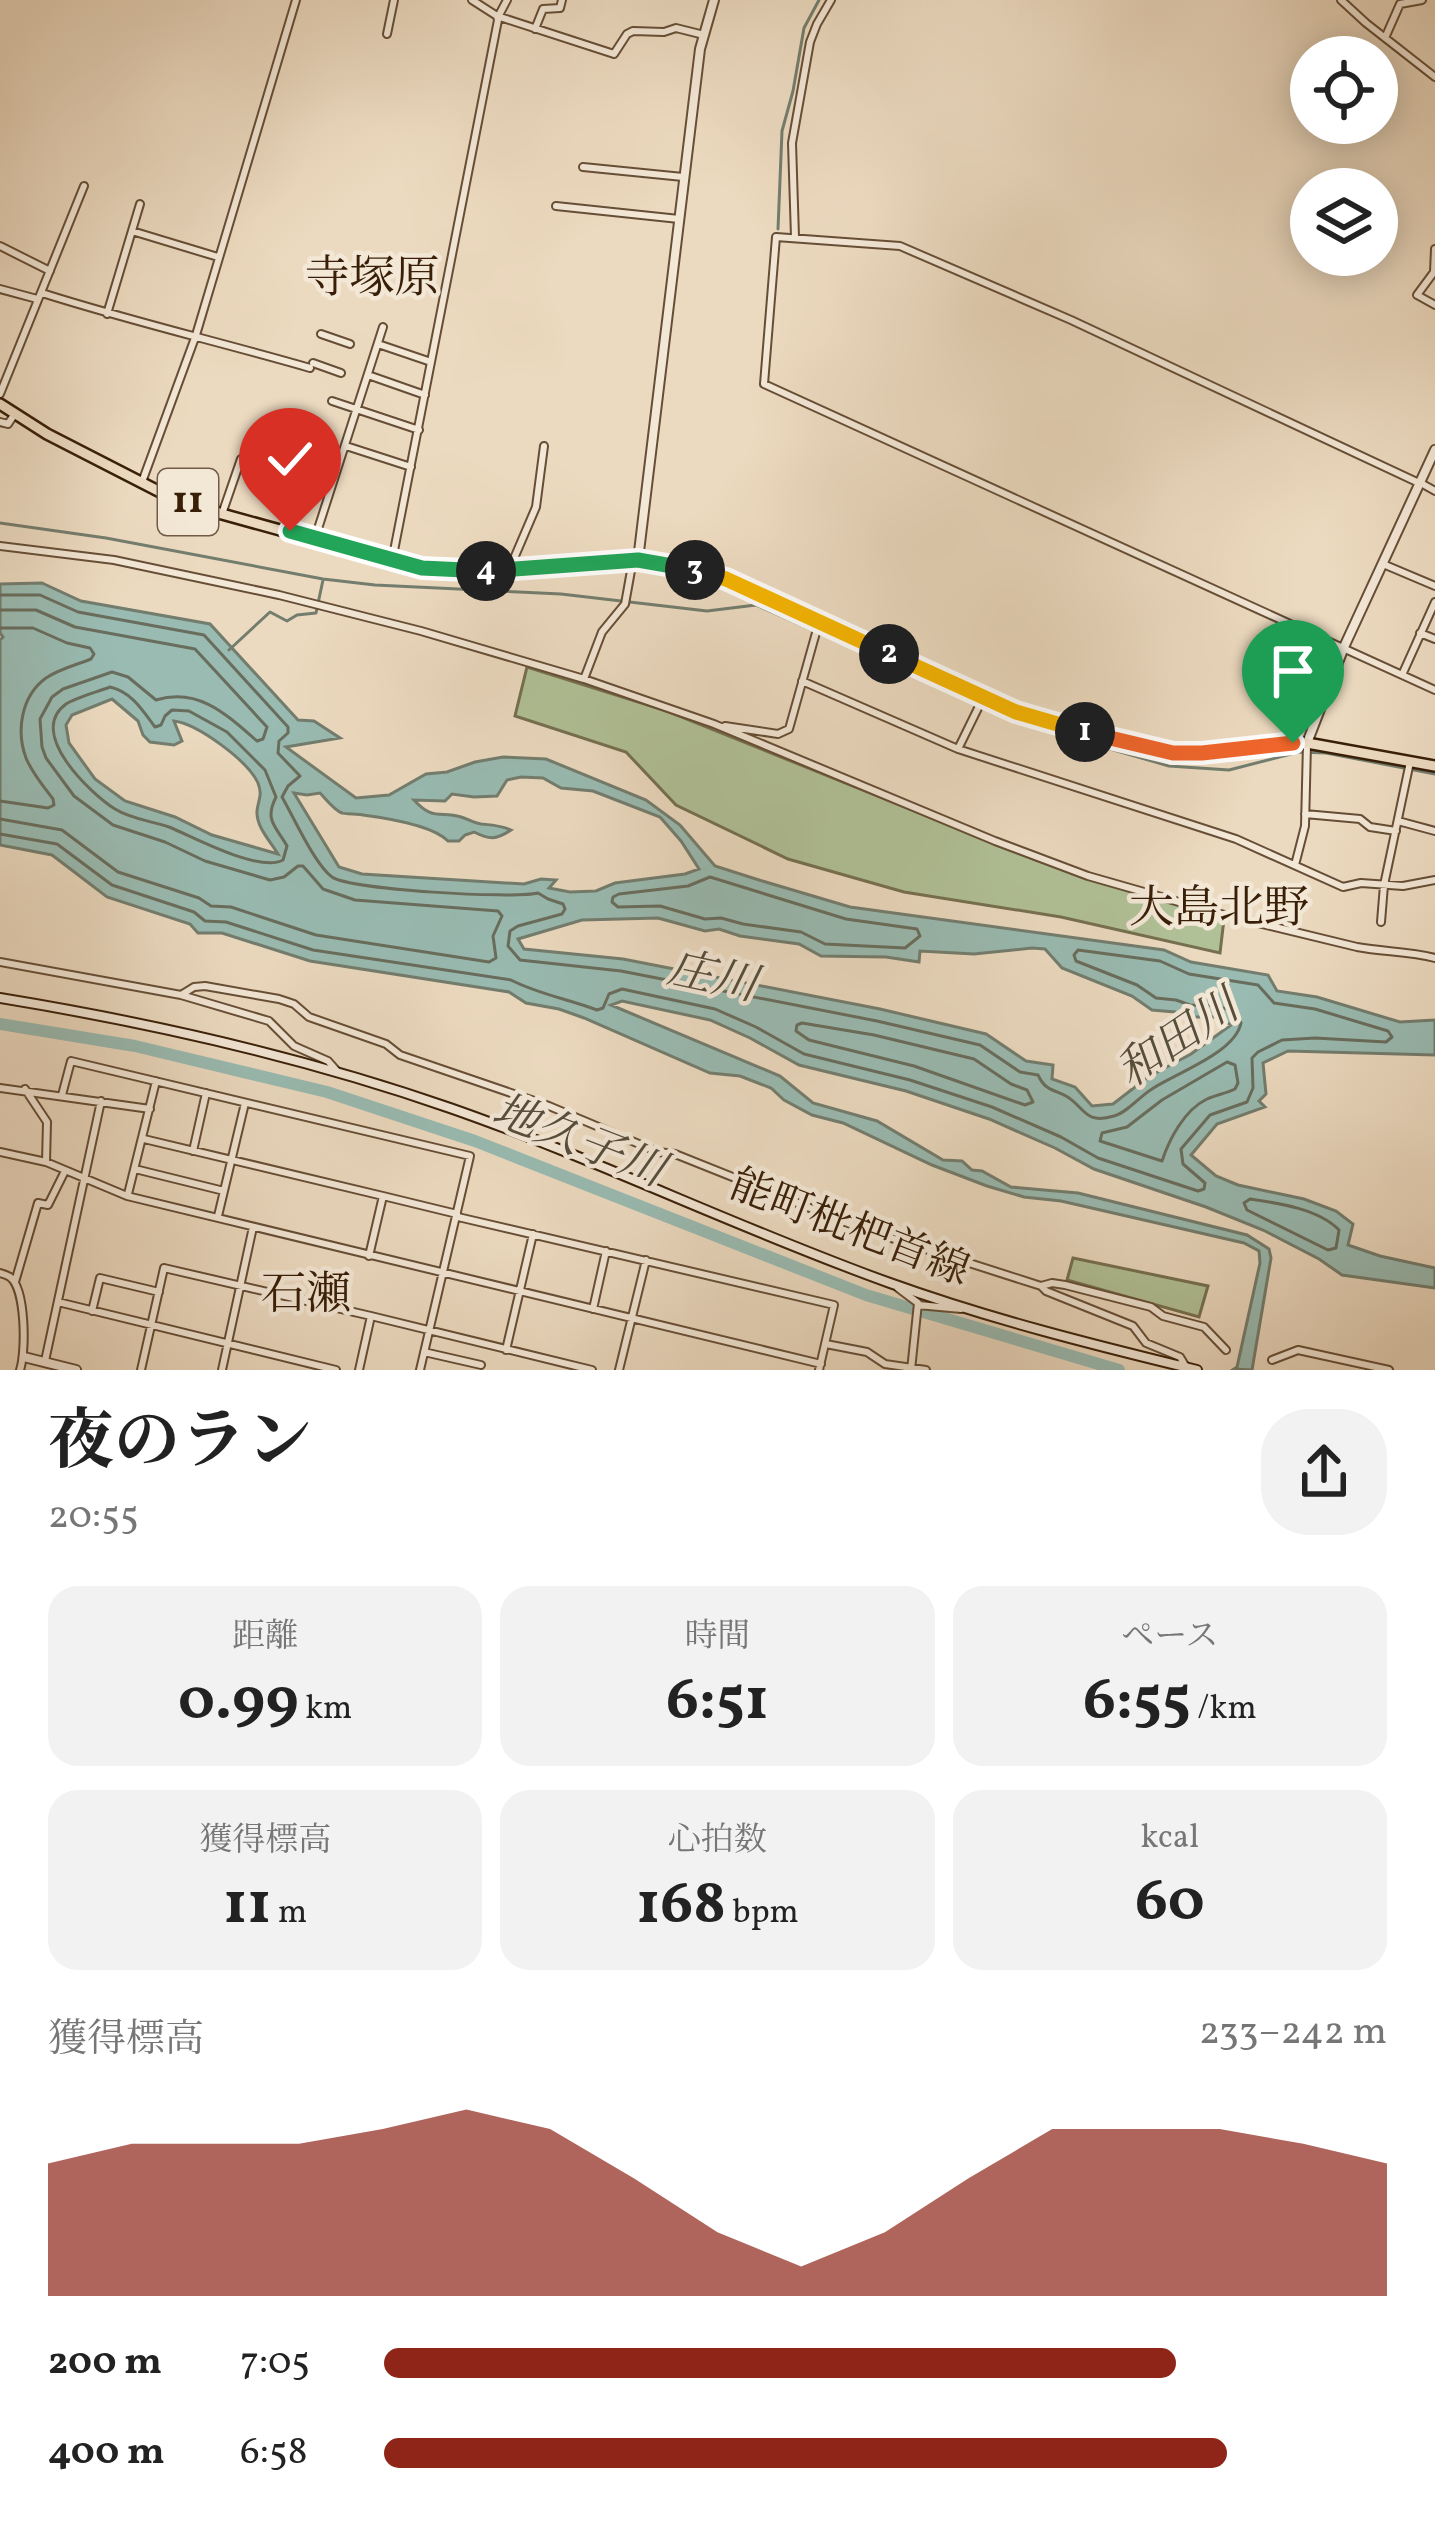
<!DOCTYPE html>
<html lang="ja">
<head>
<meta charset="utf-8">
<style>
	:root { --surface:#fff; --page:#f2f2f2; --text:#222; --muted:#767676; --accent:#8f2418 }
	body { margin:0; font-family:Vollkorn,"Noto Serif JP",serif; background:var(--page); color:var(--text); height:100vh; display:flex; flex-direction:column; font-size:45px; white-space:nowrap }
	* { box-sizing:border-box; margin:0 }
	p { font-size:39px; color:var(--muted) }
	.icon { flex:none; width:66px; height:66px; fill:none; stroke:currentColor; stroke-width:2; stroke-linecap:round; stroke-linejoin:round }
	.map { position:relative; height:1370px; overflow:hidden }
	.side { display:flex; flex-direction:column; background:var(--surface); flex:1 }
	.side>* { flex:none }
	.controls { position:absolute; left:1290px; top:36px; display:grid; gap:24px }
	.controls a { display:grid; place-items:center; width:108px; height:108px; border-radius:50%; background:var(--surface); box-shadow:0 6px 30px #0003; font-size:60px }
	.pin { position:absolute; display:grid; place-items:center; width:102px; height:102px; color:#fff; margin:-123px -51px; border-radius:50% 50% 50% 0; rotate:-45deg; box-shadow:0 0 12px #0007 }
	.pin .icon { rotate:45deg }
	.km { position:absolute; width:60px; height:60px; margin:-30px; border-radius:50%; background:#222; color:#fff; font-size:33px; line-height:60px; text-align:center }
	.round { display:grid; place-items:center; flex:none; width:126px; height:126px; border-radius:48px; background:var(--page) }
	.summary { display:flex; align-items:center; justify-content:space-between; height:204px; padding:0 48px }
	h1 { font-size:66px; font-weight:700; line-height:90px }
	.figures { display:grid; grid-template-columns:repeat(3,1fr); gap:18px; height:204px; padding:12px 48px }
	.figures div { display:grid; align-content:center; border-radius:30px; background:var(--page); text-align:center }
	.figures b { font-size:60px; font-weight:700 }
	.figures small { font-size:33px; font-weight:400 }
	.figures p { font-size:33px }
	.chart { height:336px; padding:24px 48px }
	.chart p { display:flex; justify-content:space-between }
	.chart svg { width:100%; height:216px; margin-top:12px; fill:var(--accent); opacity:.7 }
	ul { padding:0 48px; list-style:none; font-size:39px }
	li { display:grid; grid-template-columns:192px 144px 1fr; align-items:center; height:90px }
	li i { height:30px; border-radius:15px; background:var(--accent) }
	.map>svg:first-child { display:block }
</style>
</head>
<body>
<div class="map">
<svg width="1435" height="1370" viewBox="0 0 1435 1370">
	<rect width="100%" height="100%" fill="#ecdac0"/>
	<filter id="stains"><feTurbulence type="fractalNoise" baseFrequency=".00167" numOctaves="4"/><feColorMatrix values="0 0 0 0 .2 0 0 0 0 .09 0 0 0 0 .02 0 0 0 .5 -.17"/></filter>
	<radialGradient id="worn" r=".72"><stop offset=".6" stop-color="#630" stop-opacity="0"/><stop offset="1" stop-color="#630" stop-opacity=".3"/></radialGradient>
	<path fill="#b1c197" stroke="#757050" stroke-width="3" d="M527,667L667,711L1036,860L1224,919L1220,953L1061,917L904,892L788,859L676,805L626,752L515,716Z
		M1073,1258L1208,1286L1199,1317L1067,1280Z"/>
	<path fill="#99bbb2" stroke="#737d6e" stroke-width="3" fill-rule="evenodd" d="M42,583L81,601L210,624L298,720L314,721L340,738L286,747L356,798L389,795L426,774L447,772L475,762L503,757L546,759L646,800L680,825L715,866L759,880L850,907L1164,950L1191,962L1268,975L1277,991L1317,997L1400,1022L1435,1020V1055L1288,1051L1263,1063L1266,1094L1259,1101L1265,1107L1217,1124L1191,1155L1216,1176L1238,1185L1304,1199L1336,1211L1353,1224L1348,1245L1380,1256L1435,1268V1288L1342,1275L1319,1259L1263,1230L1206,1207L1094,1169L1055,1148L989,1119L906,1091L799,1065L750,1038L710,1020L622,1001L611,1005L780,1076L813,1103L877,1121L943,1160L962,1161L972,1170L982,1171L1011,1187L1078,1193L1247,1235L1269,1249L1271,1258L1252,1370L1234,1369L1237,1367L1260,1263L1259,1251L1244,1243L1061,1201L1024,1197L987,1186L932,1165L843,1123L812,1115L784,1100L771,1088L740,1076L710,1073L584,1018L559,1009L526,1003L509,992L310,961L222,933H198L190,924L107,897L52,855L0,845V640L3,637L0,633V584ZM112,699L138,721L143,735L150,742L174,745L182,741L174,721C198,724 248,761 258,783C263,796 258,800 257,811C256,827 271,842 278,854L212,835L175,817L125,801L95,779L69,743L66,725L72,715ZM521,777L543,778L561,788L593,791L660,817L681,841L699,869L685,874L615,883L596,891L570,892L549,888L556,880L541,879L524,884L362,874L339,867L294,793L307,795L320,793C326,799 334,810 342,813C344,814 360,814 363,815C386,818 432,825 448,841H459L465,835L474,832C490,840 496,840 511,830C500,825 492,825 481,824C474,823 468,819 461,817C440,811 433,821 414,800L445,801L452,794L474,797L497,796L507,780ZM658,918L705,931L719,929L740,936L799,944L821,956L886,957L919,962L920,951L974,954L1032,948L1045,949L1062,968L1132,996L1152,1010L1175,1012L1187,1017H1214L1231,1025L1191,1054L1148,1077L1113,1104L1092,1106L1075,1087L1052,1079L1053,1065L1026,1061L986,1034L880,1009L623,959L524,949L518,939L582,920Z"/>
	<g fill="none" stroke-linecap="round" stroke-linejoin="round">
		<path stroke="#696d5d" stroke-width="3" d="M0,595H40L78,612L204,635L288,727V733L279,741L278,753L300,776L288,786L282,797C293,816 315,865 332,877C351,890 513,899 538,893L548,899L563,904L565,909L562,914L518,926L510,931L508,946L520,960L621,971L877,1021L980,1045L1020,1072L1038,1075C1045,1090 1052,1089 1066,1096C1085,1107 1084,1125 1114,1116C1127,1113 1140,1096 1152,1089C1176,1073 1235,1053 1241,1023L1235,1013L1219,1006L1190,1005L1176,1000L1156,998L1137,985L1076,961L1074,955L1078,950L1160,961L1189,974L1258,985L1274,1003L1315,1009L1388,1031L1392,1037L1386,1042L1315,1038L1282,1040L1258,1052L1252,1058L1253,1088L1247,1102L1210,1115L1181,1149L1183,1164L1205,1183L1204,1189L1198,1191L1098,1158L1061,1137L992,1107L910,1080L804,1054L756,1027L715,1009L622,989L609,994L603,1008L597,1010C568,999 538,994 511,980L313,950L226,922L205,921L194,912L112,885L57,844L0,834
			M0,610H36L75,627L195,649L267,727L263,739L257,741C226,714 198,687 156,700L128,677L112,672L63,689L52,697L40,719L42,747L46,758L74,796L113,825L165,842L205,861L270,880L284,877L298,866H303L323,889L355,900L498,911L502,916L493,936L496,958L489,962L316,935L231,907L211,906L199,898L118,872L62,830L0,819
			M0,628H33L67,643L90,648L94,654L91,659C76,665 59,669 46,678C21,696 16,731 26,758C32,773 44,787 53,799L54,805L48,808L0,801
			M110,687C132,692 143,711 155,727L161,725L165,716L172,710L189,711L227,732L265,770L276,797C264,821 276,826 287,846L283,860C259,873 194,837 169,827C151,821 131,819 115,809C91,794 26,733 66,704C77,697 97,692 110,687Z
			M710,877L846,919L917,929L920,936L905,948L825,944L801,932L743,924L721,918L705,919L660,906L618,907L612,902L613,897L619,894L688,886Z
			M802,1023L874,1035L974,1059L1011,1084L1027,1090L1033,1102L1025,1105L914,1066L809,1040L796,1031L797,1025Z
			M1227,1062L1235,1065L1238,1083L1235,1089C1227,1093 1216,1095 1207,1099C1184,1110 1169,1140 1162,1161L1100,1141L1102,1133L1127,1127L1162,1100Z
			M1250,1199C1278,1203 1319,1209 1339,1230L1336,1248L1328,1250L1247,1210L1244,1203Z"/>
		<path stroke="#737d6e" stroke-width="3" d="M778,229L782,131L793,91L804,28L819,0
			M0,523L106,538L323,579L375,585L561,594L707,611L756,605L1000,714L1055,733L1169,766L1229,770L1299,752L1326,753L1435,774
			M229,650L270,612L287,621L297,615L316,613L323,580"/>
		<path stroke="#99bbb2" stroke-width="12" d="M0,1024L135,1046L327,1092L475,1141L866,1295L1119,1370"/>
		<defs>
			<path id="minor" d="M1341,0L1366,23L1435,77
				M497,16L614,54L627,34L633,31L664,32L676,28L704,35
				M498,17L507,0
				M535,29L543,9L560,8L562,0
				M387,34L394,0
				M1385,38L1400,4L1422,0
				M583,167L683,177
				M556,206L679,219
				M132,231L218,257
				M795,237L792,143L810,42L817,24L831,0
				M0,246L50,271
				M1435,249L1434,272L1417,295L1435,305
				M0,289L37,299
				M42,293C130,321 220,342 310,368
				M107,314L140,204
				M321,334L350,344
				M378,344L431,362
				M313,363L341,373
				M368,375L425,395
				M0,394L84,186
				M332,401L419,430
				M0,422L8,424L14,415
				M346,446L411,467
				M142,482L196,335L296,0
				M1419,482L1435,491
				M1419,483L1071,320L900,246L776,237L764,384L1435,690
				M222,514L241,459
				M315,538L383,327
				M0,546L114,560L279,595L421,631L584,679L714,724L995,841L1088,876L1221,914L1357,947C1384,952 1409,951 1435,958
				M392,561L498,20L497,16L472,0
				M1383,564L1435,586
				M509,570L536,507L544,446
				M1420,633L1435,639
				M1402,675L1435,602
				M584,679L602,632L625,604L632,565L638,560
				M802,681L958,749L1236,839L1343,887L1361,883L1403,886L1435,880
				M725,726L778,734L789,729L819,622
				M958,749L983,698
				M1305,814L1360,819L1370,827L1396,831
				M1398,821L1435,831
				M1295,865L1305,826L1307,744
				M1381,922L1384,885L1410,762
				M0,962L181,995L269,1021L294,1046L328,1061L336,1070
				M181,995L194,987L205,986L279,999L294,1004L309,1017L386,1044L400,1055L549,1106L658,1152L675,1154L860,1228L1041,1286L1052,1283L1065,1285L1151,1307L1163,1316L1204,1327L1226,1350
				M0,1088L150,1109
				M25,1089L47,1122L46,1162
				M62,1095L71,1061L470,1156L420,1370
				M144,1139L383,1196
				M193,1151L206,1093
				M0,1152L46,1162L127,1196L821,1364
				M135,1169L224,1191
				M128,1194L156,1081
				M218,1216L245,1103
				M458,1217L834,1305L819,1370
				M369,1256L383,1196L457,1214
				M0,1273C3,1274 7,1275 10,1277C26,1289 26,1352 20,1370
				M15,1282L38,1203L48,1205L65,1171
				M1042,1287L1046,1291L1133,1326L1146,1343L1180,1357L1186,1367
				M898,1288L918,1303L911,1370
				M58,1302L336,1370
				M918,1305L961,1309
				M593,1309L606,1251
				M92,1311L100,1278L159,1292
				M826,1344L867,1352L885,1364L926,1370
				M506,1350L533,1234
				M424,1352L481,1365
				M1272,1360L1298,1350L1389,1370
				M45,1361L101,1101
				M141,1370L164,1268L371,1316
				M222,1370L253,1227
				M359,1370L371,1316L592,1370
				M619,1370L646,1260"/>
			<path id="tertiary" d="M638,560L700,49L714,0
				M1307,743L1344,647L1435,450
				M24,1357L76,1370"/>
			<path id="secondary" d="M0,998C153,1023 304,1057 450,1108C599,1160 742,1230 890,1283C990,1319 1094,1345 1197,1370"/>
			<path id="primary" d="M0,404L47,434L166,495L222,514L392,561L421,568L498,571L638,560L669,564L726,579L1016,712L1104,738L1173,753H1202L1307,743L1435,766"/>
		</defs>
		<use href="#minor" stroke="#664e36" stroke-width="10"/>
		<use href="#tertiary" stroke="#664e36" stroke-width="12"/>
		<use href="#secondary" stroke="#391f08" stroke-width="12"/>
		<use href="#primary" stroke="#391f08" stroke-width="14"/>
		<use href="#minor" stroke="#f3e7d6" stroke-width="6"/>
		<use href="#tertiary" stroke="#f3e7d6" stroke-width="8"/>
		<use href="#secondary" stroke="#f3e7d6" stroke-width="8"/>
		<use href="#primary" stroke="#ecdac0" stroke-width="9"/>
	</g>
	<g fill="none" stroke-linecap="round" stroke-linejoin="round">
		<defs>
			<path id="split-1" d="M1085,732L1173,753H1202L1293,743"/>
			<path id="split-2" d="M889,654L1016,712L1085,732"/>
			<path id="split-3" d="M695,570L726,579L889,654"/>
			<path id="split-4" d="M486,571L638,560L695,570"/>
			<path id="split-5" d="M290,531L422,568L486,571"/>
		</defs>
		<use href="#split-1" stroke="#fff" stroke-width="24"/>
		<use href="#split-2" stroke="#fff" stroke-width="24"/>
		<use href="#split-3" stroke="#fff" stroke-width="24"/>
		<use href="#split-4" stroke="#fff" stroke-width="24"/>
		<use href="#split-5" stroke="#fff" stroke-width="24"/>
		<use href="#split-1" stroke="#f0652b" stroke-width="15"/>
		<use href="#split-2" stroke="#f5b400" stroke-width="15"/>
		<use href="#split-3" stroke="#f5b400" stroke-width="15"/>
		<use href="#split-4" stroke="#22a559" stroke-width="15"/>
		<use href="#split-5" stroke="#22a559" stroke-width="15"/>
	</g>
	<g text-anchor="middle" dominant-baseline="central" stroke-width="9" stroke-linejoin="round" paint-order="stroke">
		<rect fill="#f3e7d6" stroke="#715b46" stroke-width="3" x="158" y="469" width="60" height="66" rx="9"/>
		<g font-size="39" font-weight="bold" fill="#391f08">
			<text x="188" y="502">11</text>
		</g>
		<g font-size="42" fill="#391f08" stroke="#f3e7d6">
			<text transform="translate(849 1230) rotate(21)">能町枇杷首線</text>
		</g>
		<g font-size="45" fill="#391f08" stroke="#f3e7d6">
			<text x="372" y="280">寺塚原</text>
			<text x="1219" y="910">大島北野</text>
			<text x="306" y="1296">石瀬</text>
		</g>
		<g font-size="45" font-style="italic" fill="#564e3b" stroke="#f3e7d6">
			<text transform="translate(712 979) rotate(12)">庄川</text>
			<text transform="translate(1179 1041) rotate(-34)">和田川</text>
			<text transform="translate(578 1143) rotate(21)">地久子川</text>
		</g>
	</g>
	<rect width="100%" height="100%" filter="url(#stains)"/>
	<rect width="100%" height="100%" fill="url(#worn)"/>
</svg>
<div class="controls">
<a><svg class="icon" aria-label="locate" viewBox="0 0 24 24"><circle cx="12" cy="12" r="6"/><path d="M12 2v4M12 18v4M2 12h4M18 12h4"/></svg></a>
<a><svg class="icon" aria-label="layers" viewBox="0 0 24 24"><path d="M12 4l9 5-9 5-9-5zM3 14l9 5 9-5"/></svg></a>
</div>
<div class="pin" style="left:1293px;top:743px;background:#1e9e55"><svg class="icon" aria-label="arrive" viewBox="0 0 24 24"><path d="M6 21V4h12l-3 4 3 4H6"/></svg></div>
<div class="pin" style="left:290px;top:531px;background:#d93025"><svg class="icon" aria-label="check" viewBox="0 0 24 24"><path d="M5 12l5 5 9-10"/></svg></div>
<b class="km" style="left:1085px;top:732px">1</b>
<b class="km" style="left:889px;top:654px">2</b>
<b class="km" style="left:695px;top:570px">3</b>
<b class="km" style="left:486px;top:571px">4</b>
</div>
<section class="side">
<div class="summary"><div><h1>夜のラン</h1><p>20:55</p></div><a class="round"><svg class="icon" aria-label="share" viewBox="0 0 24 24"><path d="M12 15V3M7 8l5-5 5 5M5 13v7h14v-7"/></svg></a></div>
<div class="figures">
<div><p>距離</p><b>0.99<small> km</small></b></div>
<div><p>時間</p><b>6:51</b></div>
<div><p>ペース</p><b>6:55<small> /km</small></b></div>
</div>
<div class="figures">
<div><p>獲得標高</p><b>11<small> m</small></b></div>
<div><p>心拍数</p><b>168<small> bpm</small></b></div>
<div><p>kcal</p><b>60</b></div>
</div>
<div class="chart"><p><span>獲得標高</span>233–242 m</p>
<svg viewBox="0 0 160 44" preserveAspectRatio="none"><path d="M0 44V17L10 13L20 13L30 13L40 10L50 6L60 10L70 20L80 31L90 38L100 31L110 20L120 10L130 10L140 10L150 13L160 17V44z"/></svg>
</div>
<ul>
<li><b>200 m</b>7:05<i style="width:79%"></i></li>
<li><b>400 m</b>6:58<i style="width:84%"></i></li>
</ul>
</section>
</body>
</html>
